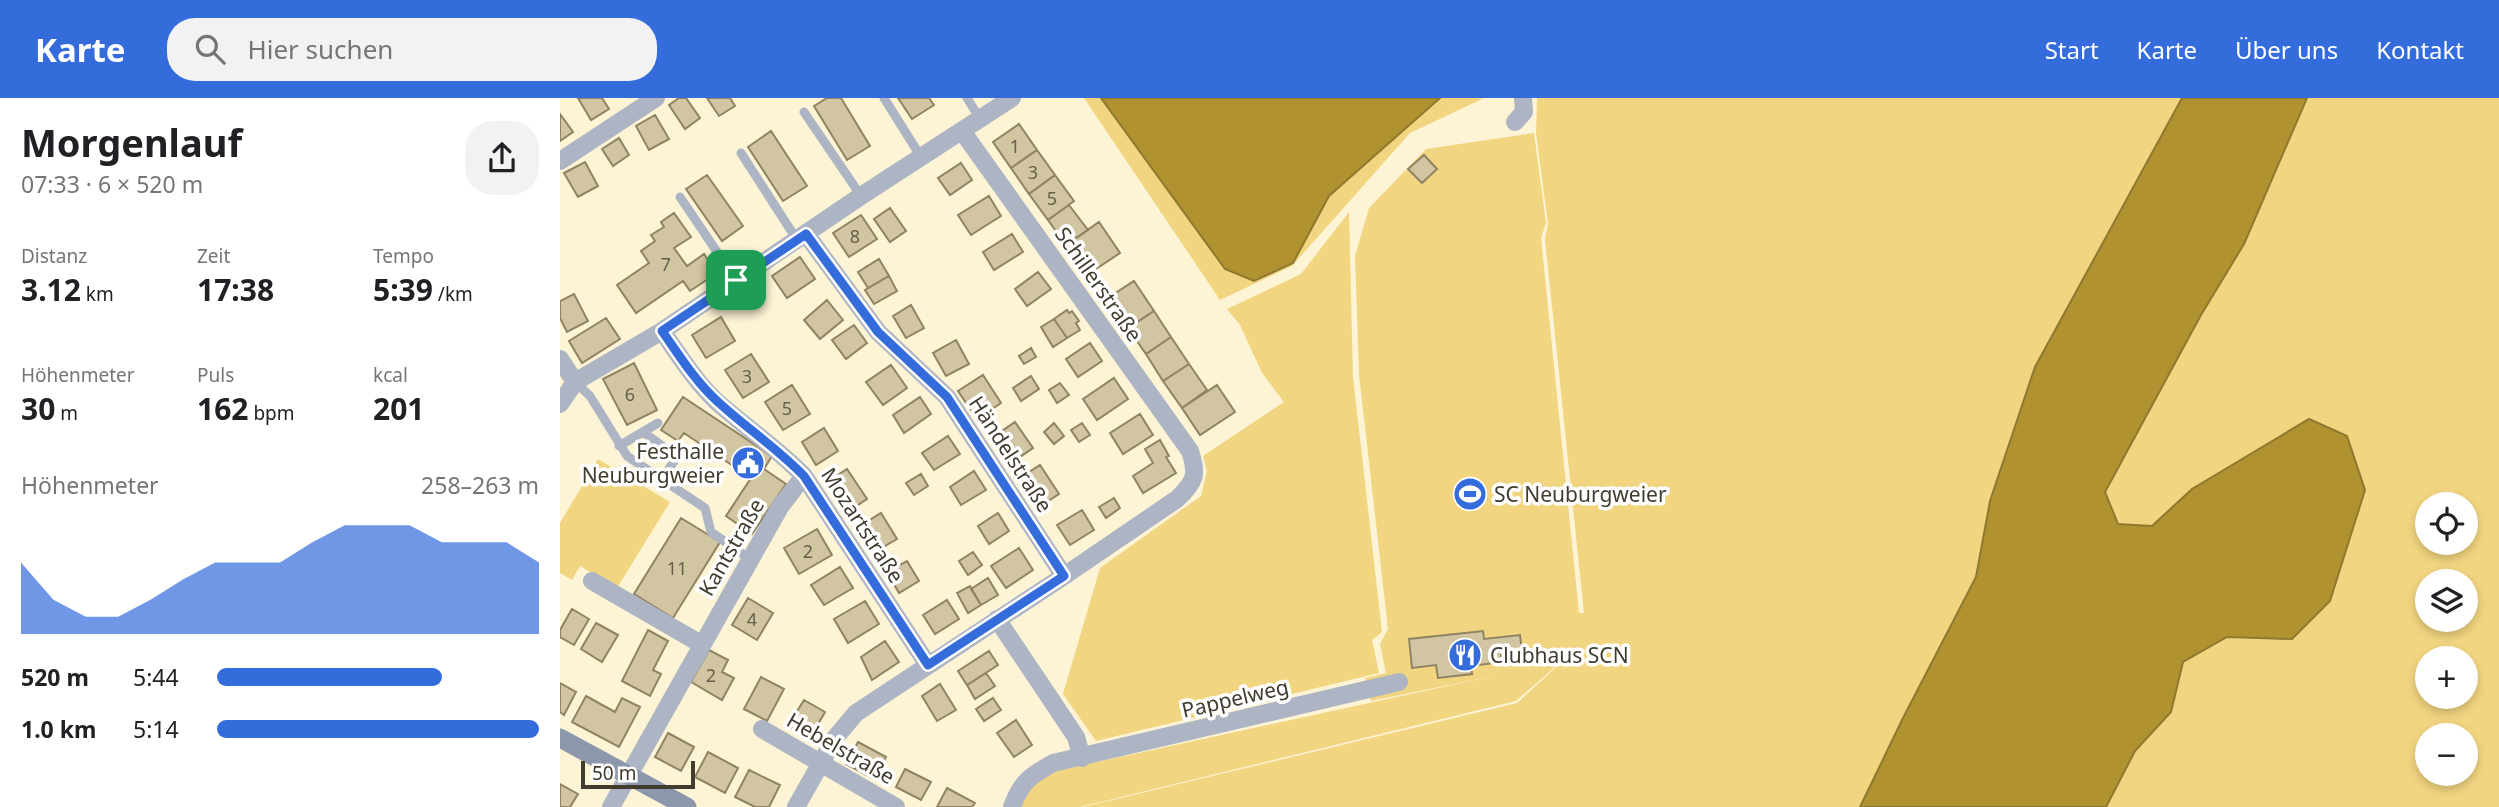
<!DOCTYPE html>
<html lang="de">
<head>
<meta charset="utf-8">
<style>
	:root { --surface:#fff; --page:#f2f2f2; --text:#202124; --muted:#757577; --accent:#356cdb }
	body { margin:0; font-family:"Noto Sans",sans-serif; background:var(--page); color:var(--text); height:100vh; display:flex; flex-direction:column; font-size:26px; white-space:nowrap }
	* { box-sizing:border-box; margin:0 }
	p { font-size:23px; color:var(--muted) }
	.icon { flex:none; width:38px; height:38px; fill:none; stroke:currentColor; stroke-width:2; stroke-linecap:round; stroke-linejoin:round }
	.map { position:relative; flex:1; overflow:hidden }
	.details { display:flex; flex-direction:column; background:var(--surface); width:560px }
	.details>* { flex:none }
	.tools { position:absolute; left:1855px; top:394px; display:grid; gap:14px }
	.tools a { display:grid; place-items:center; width:63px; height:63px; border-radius:50%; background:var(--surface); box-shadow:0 4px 10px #0003; font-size:35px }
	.scale { position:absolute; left:21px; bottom:18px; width:114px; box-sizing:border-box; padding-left:7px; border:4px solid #413c2d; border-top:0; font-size:19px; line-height:24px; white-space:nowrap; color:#413c2d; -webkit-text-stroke:5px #fff; paint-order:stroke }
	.pin { position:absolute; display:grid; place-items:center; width:60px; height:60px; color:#fff; margin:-30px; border-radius:14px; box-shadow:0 4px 10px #0006 }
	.round { display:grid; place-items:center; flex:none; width:74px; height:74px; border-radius:28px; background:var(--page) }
	.summary { display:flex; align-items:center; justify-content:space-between; height:119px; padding:0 21px }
	h1 { font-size:38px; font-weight:700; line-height:52px }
	.metrics { display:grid; grid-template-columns:repeat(3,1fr); gap:10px; height:119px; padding:7px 21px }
	.metrics div { display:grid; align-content:center }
	.metrics b { font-size:30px; font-weight:700 }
	.metrics small { font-size:19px; font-weight:400 }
	.metrics p { font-size:19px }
	.chart { height:196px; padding:14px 21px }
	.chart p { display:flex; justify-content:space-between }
	.chart svg { width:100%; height:126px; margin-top:7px; fill:var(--accent); opacity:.7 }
	ul { padding:0 21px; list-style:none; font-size:23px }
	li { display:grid; grid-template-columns:112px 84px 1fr; align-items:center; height:52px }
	li i { height:18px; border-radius:9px; background:var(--accent) }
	header { display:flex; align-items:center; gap:42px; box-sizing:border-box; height:98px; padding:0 35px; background:var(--accent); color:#fff }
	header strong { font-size:33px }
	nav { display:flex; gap:38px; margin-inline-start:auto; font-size:24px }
	.search { width:490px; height:63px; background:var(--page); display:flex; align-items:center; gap:18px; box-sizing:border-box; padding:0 24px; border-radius:28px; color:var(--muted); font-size:26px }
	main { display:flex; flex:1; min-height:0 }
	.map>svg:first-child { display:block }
</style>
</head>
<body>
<header>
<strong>Karte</strong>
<div class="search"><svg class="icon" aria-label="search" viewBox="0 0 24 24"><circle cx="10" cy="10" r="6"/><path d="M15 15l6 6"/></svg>Hier suchen</div>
<nav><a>Start</a><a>Karte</a><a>Über uns</a><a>Kontakt</a></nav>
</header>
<main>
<section class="details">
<div class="summary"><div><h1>Morgenlauf</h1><p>07:33 · 6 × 520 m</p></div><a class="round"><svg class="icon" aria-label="share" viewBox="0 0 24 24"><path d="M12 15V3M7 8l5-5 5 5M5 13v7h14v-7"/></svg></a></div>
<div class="metrics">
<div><p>Distanz</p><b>3.12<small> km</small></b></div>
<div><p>Zeit</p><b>17:38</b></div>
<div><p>Tempo</p><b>5:39<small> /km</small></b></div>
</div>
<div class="metrics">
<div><p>Höhenmeter</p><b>30<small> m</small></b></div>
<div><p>Puls</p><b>162<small> bpm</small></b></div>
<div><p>kcal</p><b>201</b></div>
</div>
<div class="chart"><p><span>Höhenmeter</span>258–263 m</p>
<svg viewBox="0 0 160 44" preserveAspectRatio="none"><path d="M0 44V19L10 32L20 38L30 38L40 32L50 25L60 19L70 19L80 19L90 12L100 6L110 6L120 6L130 12L140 12L150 12L160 19V44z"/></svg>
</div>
<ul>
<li><b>520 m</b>5:44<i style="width:70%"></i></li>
<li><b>1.0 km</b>5:14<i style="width:100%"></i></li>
</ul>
</section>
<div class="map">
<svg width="1939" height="709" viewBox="0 0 1939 709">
	<rect width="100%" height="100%" fill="#fdf3d5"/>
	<path fill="#f2d580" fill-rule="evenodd" d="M524,0H921L922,1L850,35L732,168L660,202Z
		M977,0H1622L1475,269L1430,403L1416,479L1342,622L1300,709H523L957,605L1026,542L956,603L520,709H460L473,686L496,673L938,577L811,603L805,580L826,575L820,546L828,531L799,276L795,158L809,110L866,51L974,35L986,125L981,140L1019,515H1024L985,141L988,126L976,35Z
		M1747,0H1939V709H1546L1575,653L1611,614L1623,564L1667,539L1732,541L1750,321L1632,391L1592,428L1558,426L1545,394L1641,217L1684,146ZM1867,406H1906V444H1867ZM1867,483H1906V522H1867ZM1867,560H1906V598H1867ZM1867,637H1906V676H1867Z
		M789,114L793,279L822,534L812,542L819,575L536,643L503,596L540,470L641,398L647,373L643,358L724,304L702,275L680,227L667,211L741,176Z
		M38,361L110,404L57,490L20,468L12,482L0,475V425Z"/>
	<path fill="#b19230" stroke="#8f782f" stroke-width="2" d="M541,0H880L769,98L733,165L694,183L665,171Z
		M1622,0H1747L1684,146L1641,217L1545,394L1558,426L1592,428L1632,391L1749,321L1787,338L1805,392L1770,503L1732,541L1667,539L1623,564L1611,614L1575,653L1546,709H1300L1342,622L1416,479L1430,403L1475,269Z"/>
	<path fill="#d2c6a2" stroke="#8f8362" stroke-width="2" d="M18,0H42L49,11L31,22Z
		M119,0H126L140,20L125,31L109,7Z
		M147,0H170L175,8L159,18Z
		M267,0H281L310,48L287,62L254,8Z
		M338,0H369L374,7L352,21Z
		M0,16L13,34L0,43Z
		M95,17L109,41L89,52L76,28Z
		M459,26L477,52L451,70L433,44Z
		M211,33L247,88L223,103L188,49Z
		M59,40L69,57L53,68L42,51Z
		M477,52L495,77L469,96L451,70Z
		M864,57L877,71L862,85L848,71Z
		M25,64L38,88L18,99L4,75Z
		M401,65L412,82L390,97L378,80Z
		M147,77L183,128L162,143L126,91Z
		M495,77L514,103L488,122L469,96Z
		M429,98L441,118L411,137L398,117Z
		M509,107L528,132L506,147L488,122Z
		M330,110L346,133L330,144L314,121Z
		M114,115L131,139L114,150L127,168L144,156L157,175L130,193L123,183L76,215L57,187L89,165L81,153L95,143L91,137L104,129L101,124Z
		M301,117L317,141L289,159L273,135Z
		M539,124L560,155L527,177L506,147Z
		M452,136L463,154L434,172L423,154Z
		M240,159L255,181L227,200L212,178Z
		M319,161L329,178L308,190L298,174Z
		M478,174L491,191L467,208L455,191Z
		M329,178L337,193L314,206L305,192Z
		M574,183L594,213L568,230L548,200Z
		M14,196L28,223L7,234L0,220V203Z
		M267,202L283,222L260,241L244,222Z
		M351,207L364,230L346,240L333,218Z
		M507,212L509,215L512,213L519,223L516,225L520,232L507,240L494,221Z
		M594,213L611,239L586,256L568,230Z
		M161,219L175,243L146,260L132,237Z
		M46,220L60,241L22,265L9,243Z
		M494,221L507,240L493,249L481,229Z
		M294,227L307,245L286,261L272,242Z
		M611,239L629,266L603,283L586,256Z
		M396,242L409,266L386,278L373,255Z
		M530,245L542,263L518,279L506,261Z
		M471,250L476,259L464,266L459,258Z
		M191,256L209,284L183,300L165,272Z
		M74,265L97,312L67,327L43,281Z
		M629,266L647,292L622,310L603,283Z
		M331,267L347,290L323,307L306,284Z
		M423,277L441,305L417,321L398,293Z
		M471,278L479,291L461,303L453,290Z
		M554,280L568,301L537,322L523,301Z
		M500,285L509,297L497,305L489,292Z
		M232,287L250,316L223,332L205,304Z
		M657,287L675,314L640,337L622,310Z
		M123,299L212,358L204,371L226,386L192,436L166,418L191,380L124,335L118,343L101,332Z
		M360,299L371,316L344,335L333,317Z
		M580,316L593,337L563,356L550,335Z
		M455,324L473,350L450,366L432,340Z
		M494,325L504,338L494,346L484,334Z
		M522,325L530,337L519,344L511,332Z
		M264,330L278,353L256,367L242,344Z
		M388,338L400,356L374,372L362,355Z
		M600,342L609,358L606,359L616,375L583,395L573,378L593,365L585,351Z
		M480,367L499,396L479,409L460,380Z
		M287,371L307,401L286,415L266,385Z
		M414,373L426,392L401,407L390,389Z
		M361,376L368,388L354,397L346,385Z
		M554,400L560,410L546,420L539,409Z
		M522,412L534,432L510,447L497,427Z
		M321,415L337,441L313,455L297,430Z
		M438,415L449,433L429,446L418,428Z
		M121,420L160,444L113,520L74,496Z
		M257,431L272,457L239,476L224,450Z
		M459,450L473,472L446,490L431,468Z
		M413,454L422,467L408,477L399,463Z
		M347,463L359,483L339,495L327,474Z
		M280,469L293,490L264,507L251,487Z
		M428,480L438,497L421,507L411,491Z
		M410,488L421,507L408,515L397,495Z
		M188,500L213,515L197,542L172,527Z
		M387,502L399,521L375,536L363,517Z
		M305,503L319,526L288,545L274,521Z
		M12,511L29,521L14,547L0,539V532Z
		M36,525L58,537L42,564L21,551Z
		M88,532L108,543L93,572L101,576L90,598L62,583Z
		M923,533L924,541L960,537L962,555L941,557L942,564L911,568L912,576L878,580L876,567L852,570L849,541Z
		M325,543L339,564L312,582L301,559Z
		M149,552L168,562L162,574L174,580L162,602L131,584Z
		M429,553L438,567L407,587L398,573Z
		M426,575L435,588L415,601L407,587Z
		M201,579L224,591L207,623L184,611Z
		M0,585L16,594L4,617L0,614Z
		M380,586L396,612L377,623L362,598Z
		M26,598L55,614L62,600L80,609L59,649L12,624Z
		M433,600L441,612L424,623L416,611Z
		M244,602L265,614L250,640L228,628Z
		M456,622L472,647L454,659L437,635Z
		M108,635L134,649L121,673L95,659Z
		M298,644L326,659L314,681L286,666Z
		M148,654L178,670L165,695L135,679Z
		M345,671L371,684L361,702L336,689Z
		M189,672L220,687L209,709H195L175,699Z
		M0,686L18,696L10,709H0Z
		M387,690L415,705L412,709H377Z"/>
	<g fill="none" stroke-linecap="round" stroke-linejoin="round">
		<path stroke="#adb5c4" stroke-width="9" d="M324,0L361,59
			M407,0L420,21
			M244,14L301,98
			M181,55L237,142
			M120,99L176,182
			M15,284L30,298L67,358L145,410L151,434L190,461
			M83,334L117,359L102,381
			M59,348L98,325"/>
		<path stroke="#adb5c4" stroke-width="18" d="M955,24L964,14L963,0
			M0,63L96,0
			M246,136L318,234L387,299L504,478
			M102,233C119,257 135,283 156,303C185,329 217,350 244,378L368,567
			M0,261L15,284
			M0,306L15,284L102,233L301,98L452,0
			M32,483L141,546
			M437,521L516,639L522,660
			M202,631L336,709
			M51,709L220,409L244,378
			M236,709L275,640L296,615L504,478L617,401C635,384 638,377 630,353L402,33
			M452,709C461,684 470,678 493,665L839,584"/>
		<path stroke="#8c97ac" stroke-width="19" d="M0,640L127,709"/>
	</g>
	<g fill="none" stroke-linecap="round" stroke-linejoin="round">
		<defs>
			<path id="route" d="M246,136L318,234L387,299L504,478L368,567L244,378C217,350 185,329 157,303C135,283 119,257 102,233Z"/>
		</defs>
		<use href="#route" stroke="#fff" stroke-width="14"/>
		<use href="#route" stroke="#356cdb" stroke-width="9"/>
	</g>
	<defs>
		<symbol id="civic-disc" viewBox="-11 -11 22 22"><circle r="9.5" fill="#356cdb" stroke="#fff"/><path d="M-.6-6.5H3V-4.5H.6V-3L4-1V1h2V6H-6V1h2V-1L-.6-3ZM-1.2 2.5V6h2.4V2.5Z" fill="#fff"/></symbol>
		<symbol id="stadium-disc" viewBox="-11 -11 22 22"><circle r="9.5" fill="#356cdb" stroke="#fff"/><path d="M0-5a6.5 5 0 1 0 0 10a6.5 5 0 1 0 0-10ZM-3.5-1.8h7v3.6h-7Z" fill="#fff"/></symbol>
		<symbol id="restaurant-disc" viewBox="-11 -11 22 22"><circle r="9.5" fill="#356cdb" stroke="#fff"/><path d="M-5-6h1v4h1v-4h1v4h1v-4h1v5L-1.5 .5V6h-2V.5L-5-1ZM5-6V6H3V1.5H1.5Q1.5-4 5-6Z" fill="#fff"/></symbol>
	</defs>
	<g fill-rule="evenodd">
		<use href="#civic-disc" x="169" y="346" width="38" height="38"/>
		<use href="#stadium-disc" x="891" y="377" width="38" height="38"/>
		<use href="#restaurant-disc" x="886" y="538" width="38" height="38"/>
	</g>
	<g text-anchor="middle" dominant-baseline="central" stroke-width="7" stroke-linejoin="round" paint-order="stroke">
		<g font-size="18" fill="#655e4a">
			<text x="455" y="48">1</text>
			<text x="473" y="74">3</text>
			<text x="492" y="100">5</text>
			<text x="295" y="138">8</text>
			<text x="106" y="166">7</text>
			<text x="187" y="278">3</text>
			<text x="70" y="296">6</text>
			<text x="227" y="310">5</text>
			<text x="248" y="453">2</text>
			<text x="117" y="470">11</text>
			<text x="192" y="521">4</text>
			<text x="151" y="577">2</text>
		</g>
		<g font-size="21" fill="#413c2d" stroke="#fff">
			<text transform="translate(539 186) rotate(55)">Schillerstraße</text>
			<text transform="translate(451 356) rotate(57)">Händelstraße</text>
			<text transform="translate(303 427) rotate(57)">Mozartstraße</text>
			<text transform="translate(171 449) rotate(-60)">Kantstraße</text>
			<text transform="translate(675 600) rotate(-13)">Pappelweg</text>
			<text transform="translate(281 650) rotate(30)">Hebelstraße</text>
		</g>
		<g font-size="21" fill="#413c2d" stroke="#fff" text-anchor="start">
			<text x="164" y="353" text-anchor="end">Festhalle<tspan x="164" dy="24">Neuburgweier</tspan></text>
			<text x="934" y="396">SC Neuburgweier</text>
			<text x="930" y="557">Clubhaus SCN</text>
		</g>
	</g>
</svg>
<div class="tools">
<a><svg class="icon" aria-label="locate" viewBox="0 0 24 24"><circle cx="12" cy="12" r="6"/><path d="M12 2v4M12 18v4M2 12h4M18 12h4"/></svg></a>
<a><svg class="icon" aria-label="layers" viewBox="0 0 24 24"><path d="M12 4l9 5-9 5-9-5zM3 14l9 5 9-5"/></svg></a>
<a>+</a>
<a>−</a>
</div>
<div class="scale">50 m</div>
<div class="pin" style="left:176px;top:182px;background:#1e9e55"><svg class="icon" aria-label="arrive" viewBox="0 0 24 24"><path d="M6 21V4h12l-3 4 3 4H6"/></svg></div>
</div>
</main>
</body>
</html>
